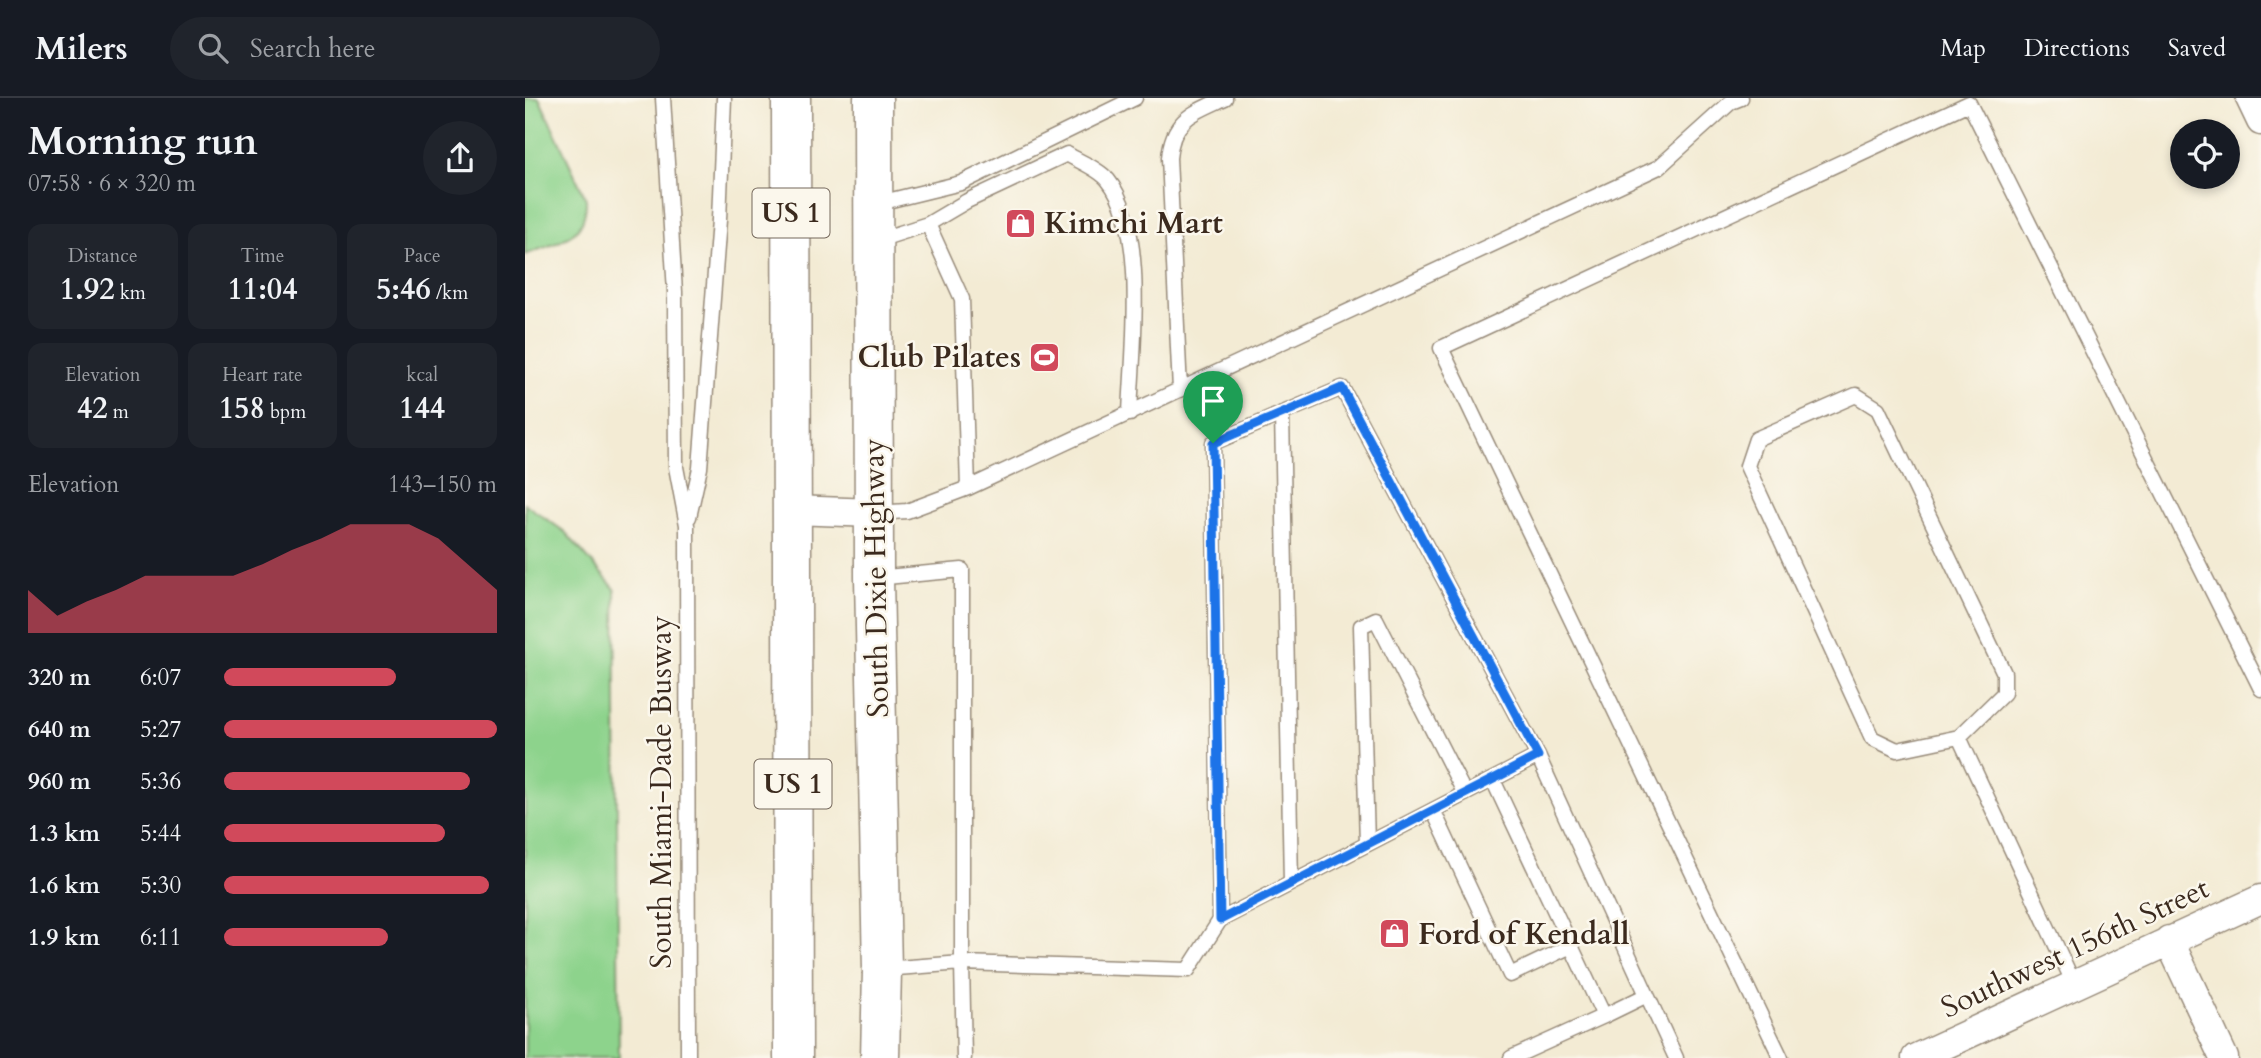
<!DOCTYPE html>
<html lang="en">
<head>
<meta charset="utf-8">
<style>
	:root { --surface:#171b24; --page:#20242c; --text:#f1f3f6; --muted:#9ea1a6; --line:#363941; --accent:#d1495b }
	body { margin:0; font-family:Cardo,serif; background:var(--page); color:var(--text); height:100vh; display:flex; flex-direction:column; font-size:26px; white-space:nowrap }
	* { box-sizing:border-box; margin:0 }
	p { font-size:23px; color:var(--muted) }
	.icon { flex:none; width:38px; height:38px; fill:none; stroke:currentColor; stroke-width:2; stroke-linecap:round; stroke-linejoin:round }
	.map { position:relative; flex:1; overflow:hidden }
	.drawer { display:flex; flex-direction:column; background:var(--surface); width:525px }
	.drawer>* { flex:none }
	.fabs { position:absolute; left:1645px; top:21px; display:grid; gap:14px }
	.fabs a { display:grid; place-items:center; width:70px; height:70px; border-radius:50%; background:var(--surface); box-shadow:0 4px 10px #0003; font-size:35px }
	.pin { position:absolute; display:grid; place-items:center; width:60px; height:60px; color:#fff; margin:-72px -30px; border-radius:50% 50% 50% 0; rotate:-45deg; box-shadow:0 0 7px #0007 }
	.pin .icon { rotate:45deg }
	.round { display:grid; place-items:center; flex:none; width:74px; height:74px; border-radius:37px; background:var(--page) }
	.headline { display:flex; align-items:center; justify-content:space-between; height:119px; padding:0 28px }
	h1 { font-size:38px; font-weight:600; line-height:52px }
	.figures { display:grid; grid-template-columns:repeat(3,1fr); gap:10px; height:119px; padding:7px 28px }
	.figures div { display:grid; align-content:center; border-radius:14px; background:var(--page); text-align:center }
	.figures b { font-size:30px; font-weight:600 }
	.figures small { font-size:19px; font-weight:400 }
	.figures p { font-size:19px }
	.chart { height:196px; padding:14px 28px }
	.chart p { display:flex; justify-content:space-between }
	.chart svg { width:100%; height:126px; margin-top:7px; fill:var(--accent); opacity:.7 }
	ul { padding:0 28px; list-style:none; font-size:23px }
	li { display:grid; grid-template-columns:112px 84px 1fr; align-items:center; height:52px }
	li i { height:18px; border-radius:9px; background:var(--accent) }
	header { display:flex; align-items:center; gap:42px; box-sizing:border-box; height:98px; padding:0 35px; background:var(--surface); border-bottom:2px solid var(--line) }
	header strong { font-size:33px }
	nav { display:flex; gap:38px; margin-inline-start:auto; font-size:24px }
	.search { width:490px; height:63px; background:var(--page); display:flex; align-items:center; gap:18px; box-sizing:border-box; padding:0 24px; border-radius:38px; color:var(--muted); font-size:26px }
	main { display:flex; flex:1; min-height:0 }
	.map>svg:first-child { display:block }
</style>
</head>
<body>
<header>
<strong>Milers</strong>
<div class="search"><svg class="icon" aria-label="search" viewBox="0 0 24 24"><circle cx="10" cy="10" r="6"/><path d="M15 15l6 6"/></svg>Search here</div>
<nav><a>Map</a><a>Directions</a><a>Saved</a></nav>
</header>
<main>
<section class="drawer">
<div class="headline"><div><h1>Morning run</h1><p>07:58 · 6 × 320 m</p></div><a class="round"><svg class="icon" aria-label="share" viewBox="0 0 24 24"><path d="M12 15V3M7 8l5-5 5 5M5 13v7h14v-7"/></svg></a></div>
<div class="figures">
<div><p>Distance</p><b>1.92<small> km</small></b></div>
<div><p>Time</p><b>11:04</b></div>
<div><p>Pace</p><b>5:46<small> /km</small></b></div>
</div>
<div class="figures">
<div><p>Elevation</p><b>42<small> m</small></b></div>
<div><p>Heart rate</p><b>158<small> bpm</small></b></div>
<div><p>kcal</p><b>144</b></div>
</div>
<div class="chart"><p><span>Elevation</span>143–150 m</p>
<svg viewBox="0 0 160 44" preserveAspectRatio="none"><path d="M0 44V29L10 38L20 33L30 29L40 24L50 24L60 24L70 24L80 20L90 15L100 11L110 6L120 6L130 6L140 11L150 20L160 29V44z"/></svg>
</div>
<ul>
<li><b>320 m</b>6:07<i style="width:63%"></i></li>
<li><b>640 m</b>5:27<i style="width:100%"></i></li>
<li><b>960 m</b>5:36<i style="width:90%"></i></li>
<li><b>1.3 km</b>5:44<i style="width:81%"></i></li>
<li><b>1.6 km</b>5:30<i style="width:97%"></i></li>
<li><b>1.9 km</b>6:11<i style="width:60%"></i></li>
</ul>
</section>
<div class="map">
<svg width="1736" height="960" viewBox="0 0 1736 960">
	<rect width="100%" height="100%" fill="#fbf7ec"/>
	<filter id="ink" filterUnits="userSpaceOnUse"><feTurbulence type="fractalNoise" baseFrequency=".0143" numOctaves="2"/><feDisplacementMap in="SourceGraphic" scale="14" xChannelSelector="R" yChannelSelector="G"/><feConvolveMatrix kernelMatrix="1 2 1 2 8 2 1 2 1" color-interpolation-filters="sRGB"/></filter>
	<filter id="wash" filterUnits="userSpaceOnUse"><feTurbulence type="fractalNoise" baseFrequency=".00686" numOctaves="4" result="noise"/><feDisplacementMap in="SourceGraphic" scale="28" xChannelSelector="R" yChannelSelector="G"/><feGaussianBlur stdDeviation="1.57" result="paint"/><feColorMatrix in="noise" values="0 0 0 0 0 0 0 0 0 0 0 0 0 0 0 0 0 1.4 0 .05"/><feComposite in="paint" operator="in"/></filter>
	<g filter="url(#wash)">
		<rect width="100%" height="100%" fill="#f3ebd4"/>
		<path fill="#8dd38c" stroke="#647e55" stroke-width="2" d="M0,0H14L61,101C62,142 32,143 0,157Z
			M0,406L40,434L90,491L94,960H0Z"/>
	</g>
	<g filter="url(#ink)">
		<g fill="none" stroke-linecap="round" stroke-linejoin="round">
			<defs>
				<path id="lane" d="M138,0L150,194L151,369L162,427L163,960
					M350,106L436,85L610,0
					M403,126L437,201L443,390
					M350,143L403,126L442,103L542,56C555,64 574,71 583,82C623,131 607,254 605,316
					M655,292L644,60C647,21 668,15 700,0
					M1331,297L1353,311L1479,575V595L1434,639L1372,652L1347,640L1222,368L1231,341Z
					M757,315L766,785
					M351,415L382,413L443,390L1134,69L1206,4L1216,0
					M164,419L175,370L194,122L199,0
					M350,480L437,472V865L359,871
					M1434,639L1549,886
					M1013,658L1122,897
					M968,682L1079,918L1122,897L1151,960
					M908,712L985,877L1046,848
					M842,746L836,528L851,521L940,696
					M439,960L437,865L663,872L695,822L1013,658L817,290L688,345L695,822
					M986,960L1079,918
					M1256,960L916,250L1444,5L1736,591"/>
				<path id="street" d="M1725,0L1736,23
					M267,412L349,415
					M1644,842L1699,960
					M1391,960L1736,801"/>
				<path id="highway" d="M266,0L268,960
					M348,0L349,480L357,872L355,960"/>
			</defs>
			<use href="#lane" stroke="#978a79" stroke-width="17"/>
			<use href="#street" stroke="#978a79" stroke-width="31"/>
			<use href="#highway" stroke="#978a79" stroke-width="41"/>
			<use href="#lane" stroke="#fff" stroke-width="14"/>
			<use href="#street" stroke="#fff" stroke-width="28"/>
			<use href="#highway" stroke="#fff" stroke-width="38"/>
		</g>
	</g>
	<g fill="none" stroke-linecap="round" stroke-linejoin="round" filter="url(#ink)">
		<defs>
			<path id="route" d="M817,290L1013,658L695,822L688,345Z"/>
		</defs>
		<use href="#route" stroke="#fff" stroke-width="14"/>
		<use href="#route" stroke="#1a73e8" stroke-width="9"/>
	</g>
	<defs>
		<symbol id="shop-square" viewBox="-11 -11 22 22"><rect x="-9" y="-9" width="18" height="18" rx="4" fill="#d1495b" stroke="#fbf7ec"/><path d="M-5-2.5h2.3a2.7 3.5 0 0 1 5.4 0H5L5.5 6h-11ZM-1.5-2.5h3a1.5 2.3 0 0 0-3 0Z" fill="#fff"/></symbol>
		<symbol id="stadium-square" viewBox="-11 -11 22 22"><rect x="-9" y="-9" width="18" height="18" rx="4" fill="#d1495b" stroke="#fbf7ec"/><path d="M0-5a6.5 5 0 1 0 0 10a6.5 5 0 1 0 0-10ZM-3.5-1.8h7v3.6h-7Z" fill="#fff"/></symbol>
	</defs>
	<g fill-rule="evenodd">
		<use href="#shop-square" x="478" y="108" width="35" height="35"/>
		<use href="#stadium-square" x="502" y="242" width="35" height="35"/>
		<use href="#shop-square" x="852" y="818" width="35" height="35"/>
	</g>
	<g text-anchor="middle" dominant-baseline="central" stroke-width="5" stroke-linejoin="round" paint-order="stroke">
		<g fill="#fbf7ec" stroke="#75685c" stroke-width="2">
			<rect x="227.5" y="90.5" width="77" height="49" rx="5"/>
			<rect x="229.5" y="661.5" width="77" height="49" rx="5"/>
		</g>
		<g font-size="28" font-weight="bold" fill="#3b2a1e">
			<text x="266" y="115">US 1</text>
			<text x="268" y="686">US 1</text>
		</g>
		<g font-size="30" font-weight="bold" fill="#3b2a1e" stroke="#fbf7ec" text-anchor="start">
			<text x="519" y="125">Kimchi Mart</text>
			<text x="496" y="259" text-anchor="end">Club Pilates</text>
			<text x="893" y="836">Ford of Kendall</text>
		</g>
		<g font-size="30" fill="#3b2a1e" stroke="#fbf7ec">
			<text transform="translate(351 480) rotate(-91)">South Dixie Highway</text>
			<text transform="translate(136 694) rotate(-90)">South Miami-Dade Busway</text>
			<text transform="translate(1550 850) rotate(-25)">Southwest 156th Street</text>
		</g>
	</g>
</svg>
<div class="fabs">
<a><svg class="icon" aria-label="locate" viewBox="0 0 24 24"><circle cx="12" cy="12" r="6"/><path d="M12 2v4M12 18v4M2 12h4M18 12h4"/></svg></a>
</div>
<div class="pin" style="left:688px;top:345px;background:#1e9e55"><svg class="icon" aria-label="arrive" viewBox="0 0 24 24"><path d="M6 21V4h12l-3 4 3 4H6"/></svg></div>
</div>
</main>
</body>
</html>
